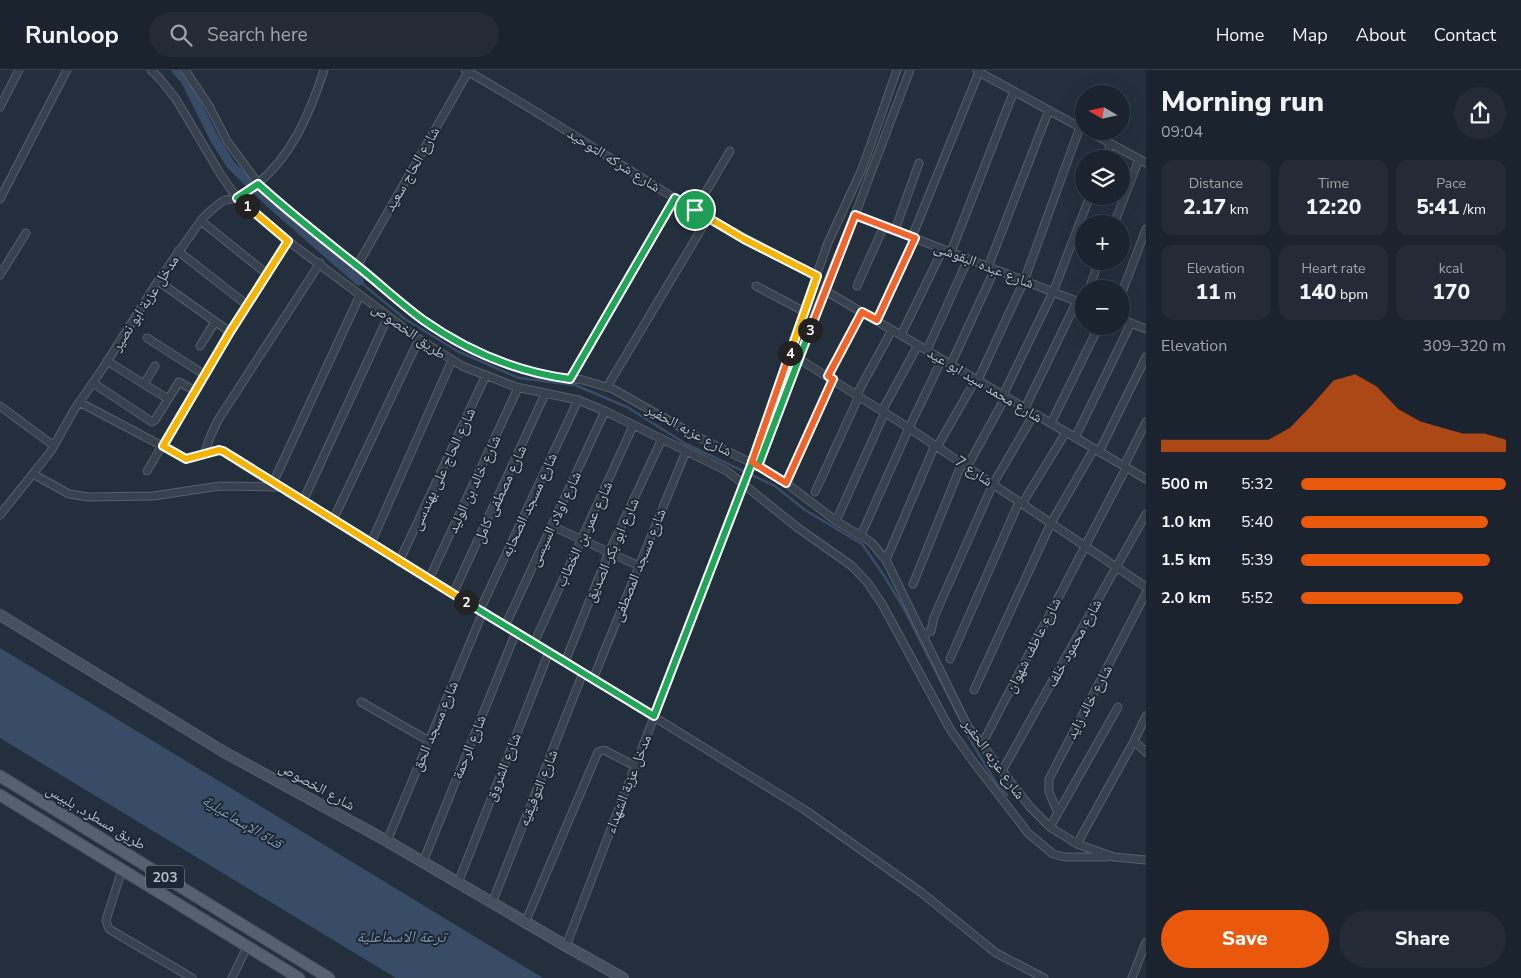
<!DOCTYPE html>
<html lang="en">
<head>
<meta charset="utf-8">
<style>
	:root { --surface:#1b232e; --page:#242b36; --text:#f1f3f6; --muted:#a0a4aa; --line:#39404a; --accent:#ea580c }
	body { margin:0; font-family:"Nunito Sans","Noto Naskh Arabic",sans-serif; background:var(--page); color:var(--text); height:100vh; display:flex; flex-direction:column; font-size:19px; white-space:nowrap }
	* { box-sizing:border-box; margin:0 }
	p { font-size:16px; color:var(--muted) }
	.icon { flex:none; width:28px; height:28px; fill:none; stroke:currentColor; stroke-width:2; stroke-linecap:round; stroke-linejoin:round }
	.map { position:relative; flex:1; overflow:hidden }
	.side { display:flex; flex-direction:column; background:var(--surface); width:375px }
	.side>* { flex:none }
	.needle { width:32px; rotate:279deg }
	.controls { position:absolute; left:1075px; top:15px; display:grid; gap:10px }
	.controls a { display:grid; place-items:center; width:55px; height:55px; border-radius:50%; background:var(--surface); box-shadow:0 5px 20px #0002,0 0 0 1px var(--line); font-size:25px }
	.pin { position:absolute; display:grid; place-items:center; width:42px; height:42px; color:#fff; margin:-21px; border:2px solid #fff; border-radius:50%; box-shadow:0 1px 5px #0007 }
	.km { position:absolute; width:25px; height:25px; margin:-12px; border-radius:50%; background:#222; color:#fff; font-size:14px; line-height:25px; text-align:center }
	.round { display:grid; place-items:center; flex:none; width:52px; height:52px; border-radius:26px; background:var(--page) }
	.overview { display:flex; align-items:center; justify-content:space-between; height:85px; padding:0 15px }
	h1 { font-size:28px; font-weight:800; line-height:38px }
	.figures { display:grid; grid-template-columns:repeat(3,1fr); gap:8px; height:85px; padding:5px 15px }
	.figures div { display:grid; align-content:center; border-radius:12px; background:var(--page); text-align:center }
	.figures b { font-size:21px; font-weight:800 }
	.figures small { font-size:14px; font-weight:400 }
	.figures p { font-size:14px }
	.chart { height:140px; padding:10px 15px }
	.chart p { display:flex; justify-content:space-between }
	.chart svg { width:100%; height:90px; margin-top:5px; fill:var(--accent); opacity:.7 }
	.button { display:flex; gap:10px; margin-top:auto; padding:10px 15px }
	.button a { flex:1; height:58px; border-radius:30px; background:var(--accent); color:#fff; font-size:20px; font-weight:800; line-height:58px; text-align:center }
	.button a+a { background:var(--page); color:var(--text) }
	ul { padding:0 15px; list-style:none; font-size:16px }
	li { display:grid; grid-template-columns:80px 60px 1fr; align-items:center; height:38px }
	li i { height:12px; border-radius:6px; background:var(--accent) }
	header { display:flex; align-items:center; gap:30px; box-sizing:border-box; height:70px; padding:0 25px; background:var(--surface); border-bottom:1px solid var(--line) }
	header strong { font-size:24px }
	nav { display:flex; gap:28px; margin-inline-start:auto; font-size:18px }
	.search { width:350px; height:45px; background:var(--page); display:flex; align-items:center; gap:12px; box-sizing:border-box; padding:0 18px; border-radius:28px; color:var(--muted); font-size:19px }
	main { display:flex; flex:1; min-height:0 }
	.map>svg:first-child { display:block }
</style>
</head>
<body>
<header>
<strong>Runloop</strong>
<div class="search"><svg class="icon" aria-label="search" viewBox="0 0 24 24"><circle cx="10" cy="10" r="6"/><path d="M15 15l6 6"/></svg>Search here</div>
<nav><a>Home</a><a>Map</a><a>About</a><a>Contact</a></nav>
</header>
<main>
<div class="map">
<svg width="1146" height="908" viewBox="0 0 1146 908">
	<rect width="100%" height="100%" fill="#242f3e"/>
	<path fill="#394c67" d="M0,578L543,908H396L0,668Z"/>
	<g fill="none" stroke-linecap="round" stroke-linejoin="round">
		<path stroke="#394c67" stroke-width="2.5" d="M359,211L405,249L457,281L519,308L575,315L627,337L686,374L775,416L805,440L862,474L883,504L903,537L972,673L995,711L1007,725"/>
		<path stroke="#394c67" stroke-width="9" d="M176,0L185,10L215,70L231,95L270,133L359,211"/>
		<defs>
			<path id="minor" d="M151,0L160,9L176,29L221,105L237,128L288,171L419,269L462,296L516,317L578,330L605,341L727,401L798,458L852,496L867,512L882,534L950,659L972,690L1028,763L1053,784L1065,787H1107
				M185,0L209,36L227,71L258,113L288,142L422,249L456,271L482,284L514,297L537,304L583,310L613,319L696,366L758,396L786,413L836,451L871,472L886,490L967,655L1030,737L1050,757L1077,774L1114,787L1146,790
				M465,0C528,35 589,75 650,113C704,147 760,177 817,206
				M977,1L1083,59
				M0,37L19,0
				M1088,61L1146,93
				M1105,89L1111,74
				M0,129L67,0
				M695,140L730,81
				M855,145L1084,234
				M201,151L267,204
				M1114,154L1139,89
				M895,160L919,93
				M912,167L979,2
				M178,181L247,235
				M951,182L1014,21
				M357,196L468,2
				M988,197L1049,40
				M0,205L26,163
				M158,211L230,262
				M756,216L805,242
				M857,216L884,156
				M1089,219L1099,191
				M824,220L1146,409
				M1121,225L1146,159
				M1121,249L1146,259
				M877,251L915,168
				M901,265L943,179
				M147,268L205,305
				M200,276L215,252
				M927,280L968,189
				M799,289L909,358L1146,517
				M107,291L168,329
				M951,294L995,199
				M827,306L862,242
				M570,309L675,128
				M978,310L1024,211L1080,57
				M93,313L152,352L155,350L179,312L195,321
				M144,314L155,296
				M607,317L708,148
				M857,324L892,260
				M1003,325L1053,222L1090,126
				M79,332L185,388L219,381H223L805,740L922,823L996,883L1044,908
				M0,336L54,376
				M1025,338L1077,231
				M882,341L918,275
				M1051,353L1099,256
				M1075,368L1131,253
				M937,377L976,309
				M1099,382L1146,287
				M204,385L210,367L218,350L320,193
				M758,396L824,220L855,145L910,0
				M1124,396L1146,352
				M967,397L1006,326
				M147,401L230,262L288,171
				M33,404L69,424L88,427L153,426L220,416L278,417
				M273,413L360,225
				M786,413L833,309
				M815,422L859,326
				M303,431L388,247
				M1022,434L1066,362
				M0,445L51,381L74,340L103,298L158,211L202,149C208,143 215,136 223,131C227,129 232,129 237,128C243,126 249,121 253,117C291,89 310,43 324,0
				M333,450L419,269
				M836,451L885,342
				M552,456L639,496
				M861,465L909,358L942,289
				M371,473L452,290
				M886,490L935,375
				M399,492L486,305
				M429,509L518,318
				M913,514L962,393
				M453,524L545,324
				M480,540L578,330
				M505,556L605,341
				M922,565L931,561L934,547L993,414L1034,344
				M534,573L633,356
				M950,589L1019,432
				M565,592L609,482L662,369
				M593,609L686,381
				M974,620L1051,453L1094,379
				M361,632L429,671
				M1134,671L1146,682
				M982,674L1126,398
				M1002,701L1146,444
				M1058,743L1049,722V709L1146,523
				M1050,757L1118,637
				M387,771L483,542
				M1077,774L1134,671L1146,646
				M423,792L516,562
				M122,800L107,847L106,851L109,859L192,908
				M458,813L549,582
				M492,833L583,603
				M525,853L598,682L604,680L635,696
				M566,876L752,392L827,175L862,99L897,0
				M232,908L247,877
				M1132,908L1146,872"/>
			<path id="secondary" d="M0,545L224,682L387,771L566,876L623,908"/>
			<path id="primary" d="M0,706L329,908
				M0,725L299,908"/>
		</defs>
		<use href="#minor" stroke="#565f6c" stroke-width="9"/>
		<use href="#secondary" stroke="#565f6c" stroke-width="12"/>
		<use href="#primary" stroke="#414a57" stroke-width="13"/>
		<use href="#minor" stroke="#38414e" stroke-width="7"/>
		<use href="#secondary" stroke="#465061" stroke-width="10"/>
		<use href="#primary" stroke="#56606e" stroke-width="11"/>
	</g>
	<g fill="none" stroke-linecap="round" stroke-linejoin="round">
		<defs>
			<path id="split-1" d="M247,136L237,128L258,114C291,144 326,171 361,199C382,216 401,234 423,250C467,281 517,302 570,309L675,128L695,140"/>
			<path id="split-2" d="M247,136L288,171L230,262L163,376L186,389L219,380L223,381L466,532"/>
			<path id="split-3" d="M466,532L654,646L751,395L752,392L758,396L810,260"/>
			<path id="split-4" d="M790,283L752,392L786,413L833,309L828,306L862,242L877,250L915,168L855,145L810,260"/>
			<path id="split-5" d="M695,140L744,169L817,206L790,283"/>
		</defs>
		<use href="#split-1" stroke="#fff" stroke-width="10"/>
		<use href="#split-2" stroke="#fff" stroke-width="10"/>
		<use href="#split-3" stroke="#fff" stroke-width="10"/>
		<use href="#split-4" stroke="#fff" stroke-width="10"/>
		<use href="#split-5" stroke="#fff" stroke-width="10"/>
		<use href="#split-1" stroke="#22a559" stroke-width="6"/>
		<use href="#split-2" stroke="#f5b400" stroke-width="6"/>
		<use href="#split-3" stroke="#22a559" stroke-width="6"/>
		<use href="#split-4" stroke="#f0652b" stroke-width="6"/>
		<use href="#split-5" stroke="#f5b400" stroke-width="6"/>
	</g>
	<g text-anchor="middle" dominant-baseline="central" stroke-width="4" stroke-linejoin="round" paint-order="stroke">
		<rect fill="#1d2633" stroke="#878f9c" stroke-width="1" x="146" y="795.5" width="38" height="23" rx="4"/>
		<g font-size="14" font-weight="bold" fill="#b4bcc9">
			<text x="165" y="807">203</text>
		</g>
		<g font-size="15" fill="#b4bcc9" stroke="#1d2633">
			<text transform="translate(614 90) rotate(32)">شارع شركه التوحيد</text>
			<text transform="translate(412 99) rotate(-60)">شارع الحاج سعيد</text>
			<text transform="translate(984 195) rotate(21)">شارع عبده البقوشى</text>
			<text transform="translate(145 233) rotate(-57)">مدخل عزبة ابو نصير</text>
			<text transform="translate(409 261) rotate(35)">طريق الخصوص</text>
			<text transform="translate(985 315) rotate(31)">شارع محمد سيد ابو عيد</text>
			<text transform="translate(689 360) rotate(28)">شارع عزبه الحفير</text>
			<text transform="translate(443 399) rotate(-65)">شارع الحاج على بهندسى</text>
			<text transform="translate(974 401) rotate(34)">شارع 7</text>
			<text transform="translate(474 414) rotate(-65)">شارع خالد بن الوليد</text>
			<text transform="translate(500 424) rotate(-65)">شارع مصطفى كامل</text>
			<text transform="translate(529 435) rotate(-65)">شارع مسجد الصحابه</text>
			<text transform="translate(555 449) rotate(-65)">شارع اولاد السيسى</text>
			<text transform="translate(584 464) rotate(-65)">شارع عمر بن الخطاب</text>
			<text transform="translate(612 480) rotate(-66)">شارع ابو بكر الصديق</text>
			<text transform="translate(639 495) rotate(-68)">شارع مسجد المصطفى</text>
			<text transform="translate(1074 573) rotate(-61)">شارع محمود خلف</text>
			<text transform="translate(1033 575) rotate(-63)">شارع عاطف شهوان</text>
			<text transform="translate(1089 632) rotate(-62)">شارع خالد زايد</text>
			<text transform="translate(435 656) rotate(-67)">شارع مسجد الحق</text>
			<text transform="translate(469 677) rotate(-68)">شارع الرحمة</text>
			<text transform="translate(994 689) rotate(54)">شارع عزبه الحفير</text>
			<text transform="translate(503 697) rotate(-68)">شارع الشروق</text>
			<text transform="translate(628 714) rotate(-69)">مدخل عزبة الشهداء</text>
			<text transform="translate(317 716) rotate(29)">شارع الخصوص</text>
			<text transform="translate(538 718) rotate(-68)">شارع التوفيقيه</text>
			<text transform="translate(96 747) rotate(31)">طريق مسطرد, بلبيس</text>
		</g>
		<g font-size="16" font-style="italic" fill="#7c92b1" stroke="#1d2633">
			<text transform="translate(242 752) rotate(31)">قناة الإسماعيلية</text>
			<text x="401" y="867">ترعة الاسماعلية</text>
		</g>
	</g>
</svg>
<div class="controls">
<a><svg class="needle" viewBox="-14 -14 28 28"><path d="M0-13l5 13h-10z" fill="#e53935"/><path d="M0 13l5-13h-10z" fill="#a0a4aa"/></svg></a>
<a><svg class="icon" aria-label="layers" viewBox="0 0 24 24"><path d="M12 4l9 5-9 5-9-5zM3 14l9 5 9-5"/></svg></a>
<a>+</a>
<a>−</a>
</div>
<div class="pin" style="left:695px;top:140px;background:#1e9e55"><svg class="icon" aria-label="arrive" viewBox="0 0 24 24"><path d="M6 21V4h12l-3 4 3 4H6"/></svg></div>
<b class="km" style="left:247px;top:136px">1</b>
<b class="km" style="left:466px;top:532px">2</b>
<b class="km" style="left:810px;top:260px">3</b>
<b class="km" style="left:790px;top:283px">4</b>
</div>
<section class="side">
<div class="overview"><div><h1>Morning run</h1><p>09:04</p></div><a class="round"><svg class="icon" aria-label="share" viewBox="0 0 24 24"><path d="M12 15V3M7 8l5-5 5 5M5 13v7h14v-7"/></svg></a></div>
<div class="figures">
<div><p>Distance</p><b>2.17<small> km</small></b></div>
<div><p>Time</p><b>12:20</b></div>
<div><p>Pace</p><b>5:41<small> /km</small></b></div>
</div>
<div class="figures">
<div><p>Elevation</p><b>11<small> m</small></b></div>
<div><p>Heart rate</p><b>140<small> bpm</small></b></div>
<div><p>kcal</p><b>170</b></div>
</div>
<div class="chart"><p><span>Elevation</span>309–320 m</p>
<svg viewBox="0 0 160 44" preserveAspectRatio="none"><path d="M0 44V38L10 38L20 38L30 38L40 38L50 38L60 32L70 21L80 9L90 6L100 12L110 23L120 29L130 32L140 35L150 35L160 38V44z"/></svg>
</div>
<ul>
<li><b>500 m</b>5:32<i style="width:100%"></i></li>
<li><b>1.0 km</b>5:40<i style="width:91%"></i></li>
<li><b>1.5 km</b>5:39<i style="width:92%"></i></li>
<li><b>2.0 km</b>5:52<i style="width:79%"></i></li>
</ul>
<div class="button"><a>Save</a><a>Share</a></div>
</section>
</main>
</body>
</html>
